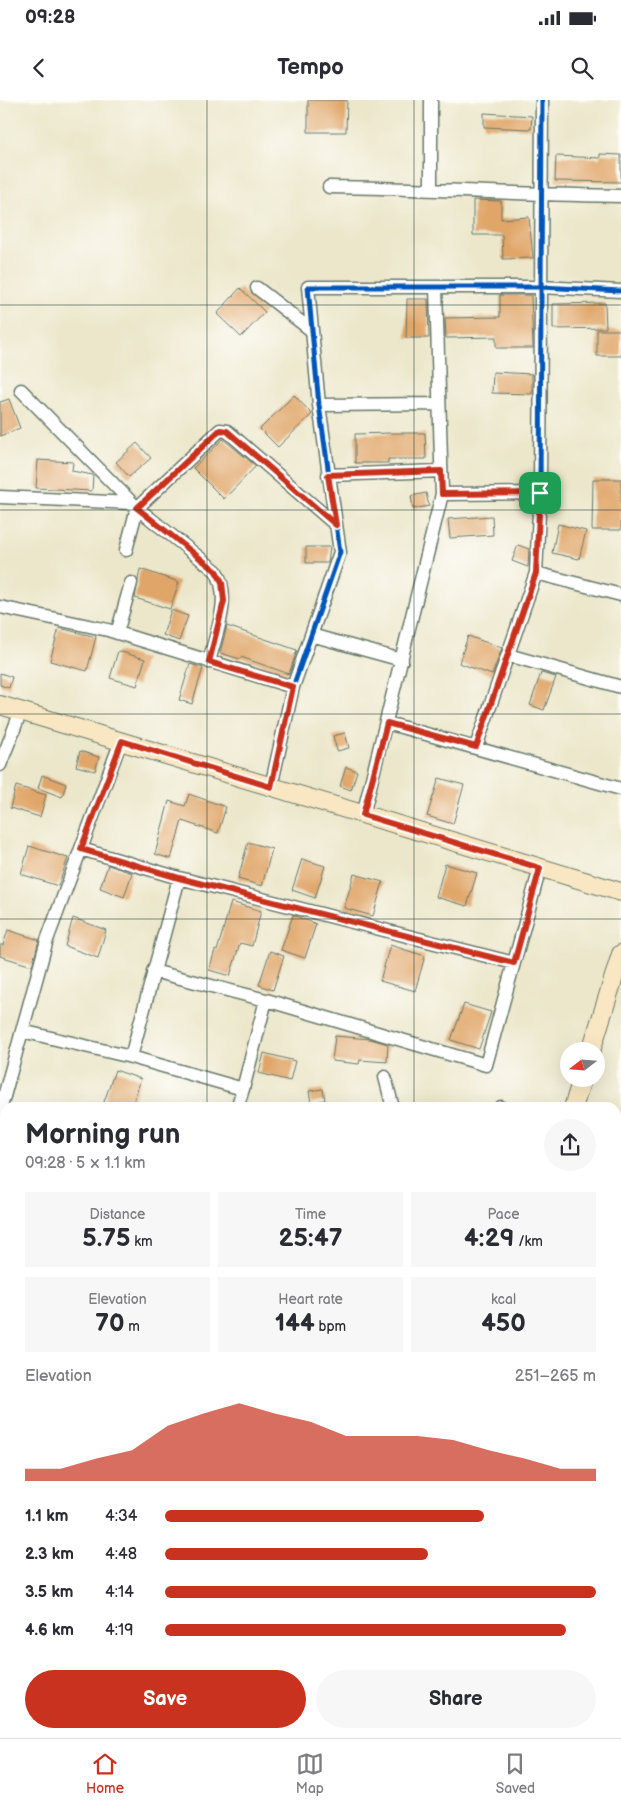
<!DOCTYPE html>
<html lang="en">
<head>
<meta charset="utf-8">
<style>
	:root { --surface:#fff; --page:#f7f7f7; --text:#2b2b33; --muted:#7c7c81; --line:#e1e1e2; --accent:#c8321e }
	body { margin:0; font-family:"Balsamiq Sans",sans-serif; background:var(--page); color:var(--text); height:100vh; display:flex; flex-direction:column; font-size:19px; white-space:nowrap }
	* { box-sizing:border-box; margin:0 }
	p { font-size:16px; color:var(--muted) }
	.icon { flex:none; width:28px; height:28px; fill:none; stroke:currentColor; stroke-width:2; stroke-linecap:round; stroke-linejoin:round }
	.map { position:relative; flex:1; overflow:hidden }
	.drawer { position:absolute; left:0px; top:1002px; width:621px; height:636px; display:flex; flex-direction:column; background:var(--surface); border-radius:15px 15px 0 0; box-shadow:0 5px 20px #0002 }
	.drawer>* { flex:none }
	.needle { width:32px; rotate:253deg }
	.buttons { position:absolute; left:560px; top:942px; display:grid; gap:10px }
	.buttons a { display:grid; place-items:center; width:45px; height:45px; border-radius:50%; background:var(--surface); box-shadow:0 5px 20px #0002; font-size:25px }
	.pin { position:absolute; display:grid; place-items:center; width:42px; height:42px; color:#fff; margin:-21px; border-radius:10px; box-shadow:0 2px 8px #0006 }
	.round { display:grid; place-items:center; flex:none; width:52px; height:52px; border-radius:26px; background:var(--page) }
	.summary { display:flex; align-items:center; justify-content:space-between; height:85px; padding:0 25px }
	h1 { font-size:28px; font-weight:700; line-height:38px }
	.stats { display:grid; grid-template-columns:repeat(3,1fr); gap:8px; height:85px; padding:5px 25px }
	.stats div { display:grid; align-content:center; border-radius:0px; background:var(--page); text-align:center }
	.stats b { font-size:25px; font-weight:700 }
	.stats small { font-size:14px; font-weight:400 }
	.stats p { font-size:14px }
	.chart { height:140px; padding:10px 25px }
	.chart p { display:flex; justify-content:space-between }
	.chart svg { width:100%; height:90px; margin-top:5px; fill:var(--accent); opacity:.7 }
	.primary-button { display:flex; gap:10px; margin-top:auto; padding:10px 25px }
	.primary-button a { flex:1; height:58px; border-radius:30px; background:var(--accent); color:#fff; font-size:20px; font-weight:700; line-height:58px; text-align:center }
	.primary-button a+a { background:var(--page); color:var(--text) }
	ul { padding:0 25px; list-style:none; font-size:16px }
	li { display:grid; grid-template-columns:80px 60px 1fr; align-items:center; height:38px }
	li i { height:12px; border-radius:6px; background:var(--accent) }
	.status { display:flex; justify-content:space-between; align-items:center; height:35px; padding:0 25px; background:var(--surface); direction:ltr }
	.status svg { height:14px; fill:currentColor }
	header { display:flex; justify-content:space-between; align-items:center; height:65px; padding:0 25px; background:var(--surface); font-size:22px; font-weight:700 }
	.dock { display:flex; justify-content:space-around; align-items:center; height:70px; border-top:1px solid var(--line); background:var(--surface); font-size:14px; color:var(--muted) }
	.dock a { display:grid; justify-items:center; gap:2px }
	.dock .on { color:var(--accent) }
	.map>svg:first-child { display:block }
</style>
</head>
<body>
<div class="status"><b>09:28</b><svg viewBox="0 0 49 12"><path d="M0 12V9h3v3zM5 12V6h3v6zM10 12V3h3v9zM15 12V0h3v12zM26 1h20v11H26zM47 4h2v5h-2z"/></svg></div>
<header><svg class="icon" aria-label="back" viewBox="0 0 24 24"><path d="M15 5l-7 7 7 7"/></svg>Tempo<svg class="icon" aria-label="search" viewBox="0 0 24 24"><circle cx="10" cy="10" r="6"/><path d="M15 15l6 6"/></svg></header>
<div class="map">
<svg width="621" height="1638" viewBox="0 0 621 1638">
	<rect width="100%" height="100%" fill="#fdfcf7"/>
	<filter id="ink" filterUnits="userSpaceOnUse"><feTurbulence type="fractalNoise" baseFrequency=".02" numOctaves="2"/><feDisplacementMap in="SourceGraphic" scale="10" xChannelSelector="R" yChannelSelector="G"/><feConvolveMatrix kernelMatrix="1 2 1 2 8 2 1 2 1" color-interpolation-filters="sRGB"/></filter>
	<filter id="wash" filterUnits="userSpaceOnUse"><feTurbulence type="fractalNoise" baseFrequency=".0096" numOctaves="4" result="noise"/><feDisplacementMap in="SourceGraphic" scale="20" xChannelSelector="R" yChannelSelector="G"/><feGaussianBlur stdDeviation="1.12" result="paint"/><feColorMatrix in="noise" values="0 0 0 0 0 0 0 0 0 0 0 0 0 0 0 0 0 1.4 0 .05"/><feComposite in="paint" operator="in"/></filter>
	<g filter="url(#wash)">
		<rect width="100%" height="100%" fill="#ece7cb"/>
		<g id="blocks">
			<path fill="#e0a567" d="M308,0H347L346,32H308Z
				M484,13L532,16L531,29L484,27Z
				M600,54L621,55V82L555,81L556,56L600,58Z
				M473,100L501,101V119L529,117L533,158L503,159L502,135H473Z
				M240,188L265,212L241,237L217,214Z
				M500,195H531L533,248H496V237L446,238L445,218L500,217Z
				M407,199H428L429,238H406Z
				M605,203L606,228L553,229V204Z
				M597,230H621V256H597Z
				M493,272L532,274V294L492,293Z
				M294,295L312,314L278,347L260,329Z
				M9,299L20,328L0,336V302Z
				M391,333H425L426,359H388V363H355V334Z
				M223,339L256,366L224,399L193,368Z
				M137,343L151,358L129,377L116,362Z
				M38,360L73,362L72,371L93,375L92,391L36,388Z
				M593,379H621V430H592Z
				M426,393L429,406L413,409L411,396Z
				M492,416L493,435L450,438L448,419Z
				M558,424L586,431L579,459L552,453Z
				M518,445L529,449L528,467L512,461Z
				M306,447H330L328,463H306Z
				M140,469L179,482L170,509L135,498Z
				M171,510L188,516L179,541L163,535Z
				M227,526L297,550L289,574L241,557L240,559L220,553Z
				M59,528L96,537L87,571L50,561Z
				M468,536L502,548L492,575L459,563Z
				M118,551L145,559L137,586L110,578Z
				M190,564L203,568L192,604L179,600Z
				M0,573L12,577L9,588L0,585Z
				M541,573L556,577L544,610L530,605Z
				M345,633L349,648L337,651L333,636Z
				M80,651L99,657L95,671L76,666Z
				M346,667L357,671L351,690L340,686Z
				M42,675L66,684L62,697L38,688Z
				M439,678L464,685L453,724L427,716Z
				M16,686L46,695L40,717L10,708Z
				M189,694L226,707L218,733L182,721L171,759L155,754L169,701L185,706Z
				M248,742L272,749L262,786L238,779Z
				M29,746L68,758L58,786L21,774Z
				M302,759L325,766L315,798L292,790Z
				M445,764L477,773L467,806L436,797Z
				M108,765L132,773L124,797L100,788Z
				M354,774L383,782L373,816L344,808Z
				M231,802L261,811L252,846L240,843L230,876L209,870L215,850L217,851Z
				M293,815L316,824L305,858L281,850Z
				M73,818L106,830L98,858L65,846Z
				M8,830L39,840L32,866L0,856V845H3Z
				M390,845L425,856L415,891L380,881Z
				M270,851L284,856L273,890L259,885Z
				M464,904L491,912L479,949L451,940Z
				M335,936L370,939L388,944L387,962L360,960L359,964L332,961Z
				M264,953L295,961L290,981L259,973Z
				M115,970L141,979L131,1008H111L103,1005Z
				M323,989L325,1000L311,1003L309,991Z"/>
		</g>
	</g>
	<g filter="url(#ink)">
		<use href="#blocks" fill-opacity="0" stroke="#677869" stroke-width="1"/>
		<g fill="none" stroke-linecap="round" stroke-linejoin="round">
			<defs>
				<path id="street" d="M329,87C426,88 524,95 621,96
					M431,88V0
					M257,188L311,230
					M21,290L137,408L216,471C232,499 216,532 209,562
					M319,305L439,304
					M328,375L441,371
					M442,394L540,393
					M0,397L132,403
					M126,450L137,408L220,330L227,331L336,425
					M536,473L621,495
					M0,507L108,530L293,587
					M117,533L131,483
					M311,535L402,560
					M508,555L621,587
					M387,623L621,689
					M476,647L536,473L540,393L542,0
					M0,665L21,611
					M271,687L293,587L340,452L319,305L308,187H540L621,191
					M363,715L442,394L436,187
					M81,749L179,778L514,863
					M153,871L266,900L243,989
					M266,900L486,965L540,768
					M22,931L131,957L243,989L237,1008
					M131,957L179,778
					M385,977L393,1008
					M501,1007V1008
					M0,1011L47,840L121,641
					M0,1130L5,1132
					M616,1181L621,1166
					M0,1225L5,1226
					M0,1350L5,1333
					M616,1393L621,1395
					M0,1540L5,1542
					M616,1543L621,1567
					M24,1634L36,1638
					M0,1637L4,1627
					M102,1638L103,1634
					M200,1638L221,1634"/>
				<path id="secondary" d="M0,605L621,792
					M591,951L621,854
					M573,1008L582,979
					M616,1287L621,1288
					M533,1634V1638"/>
			</defs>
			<use href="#street" stroke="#677869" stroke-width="15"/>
			<use href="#secondary" stroke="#677869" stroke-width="20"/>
			<use href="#street" stroke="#fff" stroke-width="12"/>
			<use href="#secondary" stroke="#f9e7c3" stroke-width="18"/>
			<defs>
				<path id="cycleway" d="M476,647L536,473L540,393L542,0
					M271,687L293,587L340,452L319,305L308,187H540L621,191"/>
			</defs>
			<use href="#cycleway" stroke="#fdfcf7" stroke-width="8"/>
			<use href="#cycleway" stroke="#0057b8" stroke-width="5"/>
		</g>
	</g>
	<g fill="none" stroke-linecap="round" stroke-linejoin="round" filter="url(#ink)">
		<defs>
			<path id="route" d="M220,330L227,331L336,425L328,375L441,371L442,394L540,393L536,473L476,647L387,623L363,715L540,768L514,863L179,778L81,749L122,641L271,687L293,587L209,562L224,501L222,482L216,471L137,408Z"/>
		</defs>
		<use href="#route" stroke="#fff" stroke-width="10"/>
		<use href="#route" stroke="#c8321e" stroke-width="6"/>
	</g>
	<path fill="none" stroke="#1f3d34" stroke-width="1" stroke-opacity="0.55" d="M207,0V1008M414,0V1008M0,205H621M0,410H621M0,614H621M0,819H621M0,1024H5M616,1024H621M0,1228H5M616,1228H621M0,1433H5M616,1433H621M207,1634V1638M414,1634V1638"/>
</svg>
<div class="buttons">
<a><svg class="needle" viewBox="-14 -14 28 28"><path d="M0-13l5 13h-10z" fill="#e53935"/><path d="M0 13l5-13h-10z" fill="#7c7c81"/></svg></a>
</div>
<div class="pin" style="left:540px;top:393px;background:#1e9e55"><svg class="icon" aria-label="arrive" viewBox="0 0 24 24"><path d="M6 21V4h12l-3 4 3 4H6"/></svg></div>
<section class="drawer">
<div class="summary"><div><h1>Morning run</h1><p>09:28 · 5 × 1.1 km</p></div><a class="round"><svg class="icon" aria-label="share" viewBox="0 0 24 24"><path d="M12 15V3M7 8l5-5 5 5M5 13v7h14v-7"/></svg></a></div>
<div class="stats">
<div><p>Distance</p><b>5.75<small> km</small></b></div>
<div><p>Time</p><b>25:47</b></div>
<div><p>Pace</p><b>4:29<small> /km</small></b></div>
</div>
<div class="stats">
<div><p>Elevation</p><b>70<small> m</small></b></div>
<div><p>Heart rate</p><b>144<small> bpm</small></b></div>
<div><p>kcal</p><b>450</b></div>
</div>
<div class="chart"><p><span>Elevation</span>251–265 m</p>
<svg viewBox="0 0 160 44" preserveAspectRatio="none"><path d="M0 44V38L10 38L20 33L30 29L40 17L50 11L60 6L70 11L80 15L90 22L100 22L110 22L120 24L130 29L140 33L150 38L160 38V44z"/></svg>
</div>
<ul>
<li><b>1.1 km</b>4:34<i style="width:74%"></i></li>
<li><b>2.3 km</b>4:48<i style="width:61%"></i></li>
<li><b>3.5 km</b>4:14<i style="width:100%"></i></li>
<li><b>4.6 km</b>4:19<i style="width:93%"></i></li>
</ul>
<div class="primary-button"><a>Save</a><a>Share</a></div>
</section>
</div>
<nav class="dock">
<a class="on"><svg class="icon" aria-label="home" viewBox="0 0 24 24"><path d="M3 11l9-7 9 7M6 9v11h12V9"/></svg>Home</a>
<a><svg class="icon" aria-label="map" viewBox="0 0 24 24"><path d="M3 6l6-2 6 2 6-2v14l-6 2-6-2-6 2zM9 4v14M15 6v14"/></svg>Map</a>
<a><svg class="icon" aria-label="saved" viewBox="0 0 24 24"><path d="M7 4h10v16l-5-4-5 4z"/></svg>Saved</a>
</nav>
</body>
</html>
